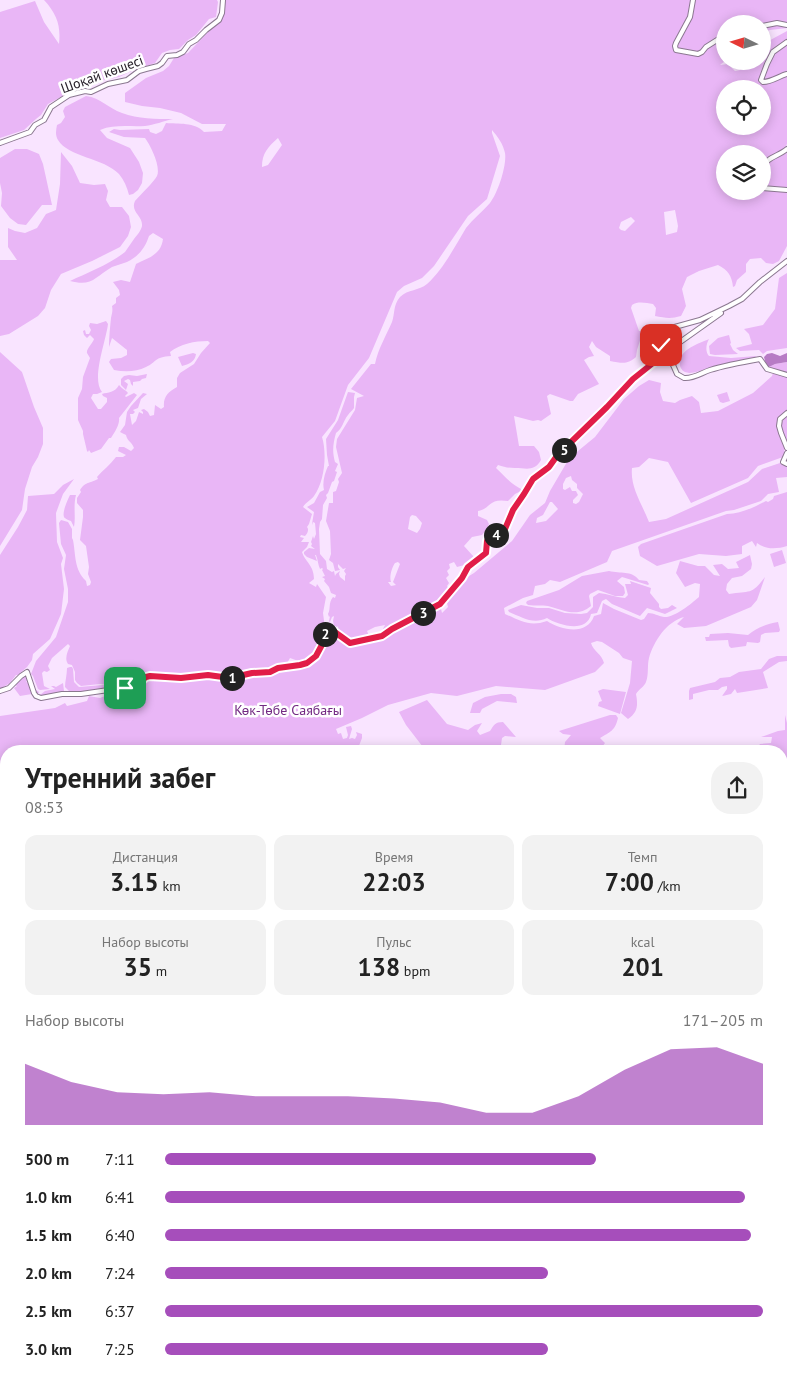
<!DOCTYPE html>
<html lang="ru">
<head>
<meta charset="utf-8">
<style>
	:root { --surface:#fff; --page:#f2f2f2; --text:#222; --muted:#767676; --accent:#a64ebb }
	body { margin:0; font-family:"PT Sans",sans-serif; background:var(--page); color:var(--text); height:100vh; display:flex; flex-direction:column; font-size:19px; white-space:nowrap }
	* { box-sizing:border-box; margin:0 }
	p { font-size:16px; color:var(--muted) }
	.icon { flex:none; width:28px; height:28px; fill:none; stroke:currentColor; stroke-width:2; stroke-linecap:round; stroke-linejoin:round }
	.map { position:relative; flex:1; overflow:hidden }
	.details { position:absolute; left:0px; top:745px; width:788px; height:631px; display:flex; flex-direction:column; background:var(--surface); border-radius:20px 20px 0 0; box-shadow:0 2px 12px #0003 }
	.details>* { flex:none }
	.needle { width:32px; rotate:275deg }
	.buttons { position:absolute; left:716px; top:15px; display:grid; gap:10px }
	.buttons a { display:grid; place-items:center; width:55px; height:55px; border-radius:50%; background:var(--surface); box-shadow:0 2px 12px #0003; font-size:25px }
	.pin { position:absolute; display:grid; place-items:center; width:42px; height:42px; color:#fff; margin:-21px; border-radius:10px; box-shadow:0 2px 8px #0006 }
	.km { position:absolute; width:25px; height:25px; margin:-12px; border-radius:50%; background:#222; color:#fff; font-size:14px; line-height:25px; text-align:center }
	.round { display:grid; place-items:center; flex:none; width:52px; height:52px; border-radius:20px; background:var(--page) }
	.overview { display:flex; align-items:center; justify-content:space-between; height:85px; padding:0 25px }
	h1 { font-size:28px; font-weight:700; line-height:38px }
	.figures { display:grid; grid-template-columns:repeat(3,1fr); gap:8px; height:85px; padding:5px 25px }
	.figures div { display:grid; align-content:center; border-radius:12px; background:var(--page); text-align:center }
	.figures b { font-size:25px; font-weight:700 }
	.figures small { font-size:14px; font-weight:400 }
	.figures p { font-size:14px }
	.chart { height:140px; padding:10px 25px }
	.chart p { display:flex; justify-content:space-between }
	.chart svg { width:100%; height:90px; margin-top:5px; fill:var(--accent); opacity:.7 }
	ul { padding:0 25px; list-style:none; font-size:16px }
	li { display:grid; grid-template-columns:80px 60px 1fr; align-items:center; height:38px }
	li i { height:12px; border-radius:6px; background:var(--accent) }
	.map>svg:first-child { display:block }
</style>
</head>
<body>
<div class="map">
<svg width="787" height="1376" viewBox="0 0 787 1376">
	<rect width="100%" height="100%" fill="#f9e4ff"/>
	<path fill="#f0d6f6" d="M787,865V893L781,885V867Z
		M168,1370H196L184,1376H173Z"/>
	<path fill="#e9b6f6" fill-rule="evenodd" d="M44,0H217L218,2L216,17L209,19L196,35L188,40L179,49L170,50L162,53L155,63L134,70L119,77L96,82L72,91L48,104L41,115L36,119L24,130L0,138V12L35,1L44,22L59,44C61,26 57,14 44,0Z
		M225,0H787V28L770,30L763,32L762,24H725V61L720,65L728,64L735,71L740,70L746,61H762L763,44L787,31V144L783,150L763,163L762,154H725V191H762L763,189L787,192V246L779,261L773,264L766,263L761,258L750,259L746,264V272L737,280L735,286L733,287C732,276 728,270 718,265L699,271L687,277L682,289L686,306L681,316C671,319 665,318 655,316L656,308L653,304C646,303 638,301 632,305L631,308L639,331H643L637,350L636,357C627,365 622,363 610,361V356L596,347L592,341L589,347L594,356L589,357L584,360L599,384L578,394L573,401H570L550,394L547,396L551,414L541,421L538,420L533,421L514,416L519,446H534L539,452L541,460C534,472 526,468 515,468C508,468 504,467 498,465L496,468C506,477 510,484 523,490L515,494L508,501C488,498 492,508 478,511V516L487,520L489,524L486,530L482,535L472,537L464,546L474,557L468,564L457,567L454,562L449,564L450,568L447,571L449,575L446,578L449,583L447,586L449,589L462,576L437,605L418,615H414C406,621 393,630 383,629L385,625L375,627L367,631L369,636L376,634L382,636L352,642L339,635L338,626L337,627L334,626L333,621L334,616L332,617L330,622L331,624L329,621L330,616L329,617L328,614C331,609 328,603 333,597L335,598L336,595L331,593L329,587L324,581L325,579L322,577L325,576L322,570L323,569L322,568L320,569C318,565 318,560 316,555H315L317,561L307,557L304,554V552L309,548L315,549L311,546L312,544L311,542L313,536L314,539L316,534L315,523L313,522L312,525V524L314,512L307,507L314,503L320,492L324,490C322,482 325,473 328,466H329L327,455L326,439L338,420L348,392L355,393L354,397V408C352,411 350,412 348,415C343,421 343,428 336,433C333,444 332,451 335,462L338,464L335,471L337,472L334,481L332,482L328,493L326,495L327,498L323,505L322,519L320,522L319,529L320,554L326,561L327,569L332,572L334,571L335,576L336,574L340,571L339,574L340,577L345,581V576L346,574L344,571L346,568L343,569L338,564V567L340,570L335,571L333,563L329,560L331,554L330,531L326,521L329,503H333V492L336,491L339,482L338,479L342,473L336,447L337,439L355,410L357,398L364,396L351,389L371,364H375C378,349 386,336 392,322C395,314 393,305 400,297C408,289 419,291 427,284C443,270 455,246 466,228C473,219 482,212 490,203C498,193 507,165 505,153C503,144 498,137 492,130V133L500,156L487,199L468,216L434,266L422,278L404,286L397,292L369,358L348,385L335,421L322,437C327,453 325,481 314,496C311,500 306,502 303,507L312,514L309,524L307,527C309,529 308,533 305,536L301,535L300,537L304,538L301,542H309L307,547L302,552C305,562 314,565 314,579L309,583L316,587L317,584L326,597L323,613L325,628L319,649L312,658L301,662L290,658L286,665L269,671L244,673L234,677L190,675L188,674C175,681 159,669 146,676C142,678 137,683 133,686L119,684L112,685L100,684L81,686L77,683L75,680V672L72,665L68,664C64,658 68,651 70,646L68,644L52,658L48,666L50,670L47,672L44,671L42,673L44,686L50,689L40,690L38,689L33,676L31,674L36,661L56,637L68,602V589L64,569L66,555L61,544L59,523L61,520L68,522L72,529V538L73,540C76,556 74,569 86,581L87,586L90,585L91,582L88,574L89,567L86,546L80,540L83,517V510L77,503V498L81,492L80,490C86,481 89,484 98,479L97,477C103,470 110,465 116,457H123L126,455L118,451L119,447H124L131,451L134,448C132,442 127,441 126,435L120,432L125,425L127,412L131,406L143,393L147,394L141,399L138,408L133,410L135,412L133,414H130L132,425L136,421L139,412L143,414V412L141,410L144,409L148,412L150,416L154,415L155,405L161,409L164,407C163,397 168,392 177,387V378L180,373L194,364L201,353L210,343L208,341C195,341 180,344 170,352L171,356C154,357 157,362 146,367C136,372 125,372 114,370L109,362L111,359L121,358L127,355V350L112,338L109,347C109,337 110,328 111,318C112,313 113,311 112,306L116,303V298L120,295L119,290L113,282L121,280L130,282L136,264C148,258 161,255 163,239L153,233L149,236C145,248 139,256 127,262C122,264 117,265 112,267C95,277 92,287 70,281C87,273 110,264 125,252C128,248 131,243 134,239C137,235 141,231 142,226C143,216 130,212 135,201C140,195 154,182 157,176C161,167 151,146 145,138L124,137L109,132L114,129L120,130L149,129L150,132L156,134L162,131L166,123C178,124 195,122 204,132L222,131L226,124H202L181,113L160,108L142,106L125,102V93L146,78L163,71L169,66L174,58L188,53L210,30L218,24L222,18ZM725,89H762V126H725ZM278,138L282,145L268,165L262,167C262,153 268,147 278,138ZM675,210L678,226L677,232L666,235L664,212ZM631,217L635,221L625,231L621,230L619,228L621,222ZM412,515L416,516L422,523L420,529L417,533L408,529L410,517ZM398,562L400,564L393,582L396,585L391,586L388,582H391C389,577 392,567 395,563Z
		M86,96C101,98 108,108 122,113C138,119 156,119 173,119C164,121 154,125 145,126C129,127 115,124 100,130L107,138L130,148L139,162L143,173L142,183L138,190L133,194L129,195C127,187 124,180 119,174C104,158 68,157 58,140C55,135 56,130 57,125L61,123L65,117L63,111L65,107Z
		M15,149H27L39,154L43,164L52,205H42L26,225L18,224L10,218L1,206L2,193L0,183V158Z
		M61,152L72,166L80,183L94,185L105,184L108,191L106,200L110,207H122L129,216L131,227L128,236L120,247L92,261L61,274L51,290L45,308L38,316L9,334L0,336V260H17L8,247V228L15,231L25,233L37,228L46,214L56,210L60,184Z
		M787,153V188L763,185V174L767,162Z
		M787,273V348L767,351L763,354L759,350L740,351L736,348L752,344L749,334L744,329L763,325L775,309L779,278Z
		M106,321L108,324C106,341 91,379 102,392L97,394H93L91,398L98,409H101L107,402V398L103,396L102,394C108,392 115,393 119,385C122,389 126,390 128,393L125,396L126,397L134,393L137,395L119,418C120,424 115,432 111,438H109L101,449L91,453L89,450L88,452L87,451L83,434V431L78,420V398L82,389L83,377L90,358C89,356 88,355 87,353C86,349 93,343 94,339L90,335L87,338L84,335L83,331L85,330L86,334H89L91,330L89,326L90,323L97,324Z
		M729,335L731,343L730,344L733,350L738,354L715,355L710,354L709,346L718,338Z
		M709,339C706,344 705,352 709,356L731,358L756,356L754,359C742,361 730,362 719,365C709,367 698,373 689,373C684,372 682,371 680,366C677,350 698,344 709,339Z
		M0,352L22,372L34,407L43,428V444L38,457L32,467L25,489L22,510L0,546Z
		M193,353L196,354C195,362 189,364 182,366L178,357Z
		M787,362V373L769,367L775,364Z
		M773,373L787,376V412L781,415L778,419C781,430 787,446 783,457L758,466L748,478L691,503L668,462L649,458L639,467L632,468C630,487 642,504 649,522L666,519L748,482L762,469L780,463L787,466V477L776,478L779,492L768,494L761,501L734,510L726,511L612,551L607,562L560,582L550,580L545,584L535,586L533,595L523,598L504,608L505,614C521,621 530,627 547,621C561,630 587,636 594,616L601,614L603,603L614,609L641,620L644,619L648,613C654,613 658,616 664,617C674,618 691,604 699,597L700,584L695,583L685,587L676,573L680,561L698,566H705L714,575L720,576L713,565L722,564L728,569L739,568L736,562L750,555L752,564L751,569L742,576L732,578L727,584L726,590L729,594C750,591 752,595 765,577L757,600L751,607L706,626L684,628L677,624L684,617C666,622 654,641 649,658C647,666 649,674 646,682C644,687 639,689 636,694C638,705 638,712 628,719L621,713L630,683L632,661L623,658L619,653L602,642L597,641L591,643C593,651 602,654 604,663L595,672L545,690L496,686L457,696L431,693L388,705L362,718L336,729L338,734L341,733L343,739L347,738L348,735L346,727L351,726L352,729L349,739L352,738L355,739L357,735L356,732L362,734V738L357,751H6V786L0,781V716L55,708L65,703L67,706L87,701L89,696L100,698L121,690L131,691L132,694L135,695V690L148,678L151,679L155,678L179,680L182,682L187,678H200L209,677L230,680L252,674H270L279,670L297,668L308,665L317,658L324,643L327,634L330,632H333L348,644L352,645L374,639H380L400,627L441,605H444L441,609L442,613L448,607L446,599L464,579L474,573L512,541L530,515L545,503L550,491L567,462L578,451L595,437L624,399L639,386L649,380L661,383L660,392L663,401L675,403L680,400L692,396L699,402L701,413L718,411L753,393L772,376ZM571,476L572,480L577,484V488L583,494L579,502L576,504L573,503V500L578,495L576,491H572L570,487L565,490L563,489V484L566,478ZM550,502H552L558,509L546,521L536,523L537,518L543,515Z
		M147,374L146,378L142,379L140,381L133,382V386L131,384L130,380L128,379L124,381L128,384L126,390L121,385V379L124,376L129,375L137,376Z
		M727,392L730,401L723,403L720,402L717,395Z
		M787,415V444C783,433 777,424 787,415Z
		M74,479L63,494L56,513L57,542L63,558L61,564L64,589L61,614L50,639L33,654L32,660L27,667L18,675H16L10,683L0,689V555L18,527L27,510L28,496L54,494L63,485Z
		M787,492V546C777,549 766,550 757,543L756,547L752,541L742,546V554L726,556L699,554L657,566L640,556L638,547L641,544L727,514C740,514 755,507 766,501L768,502L773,499L774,496Z
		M70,495H76C73,506 76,516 74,527L71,521C70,521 64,518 64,517C62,512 68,499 70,495Z
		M782,550L786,563L774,567L770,554Z
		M609,571C621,574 631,570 639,580L647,581L649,584L648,585L622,577L617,581L624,587L625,593L623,596H615L598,590L590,594L589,596L591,606C577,618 563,610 548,606C542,605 535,606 528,605L526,603L527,601L559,590L582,576Z
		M630,581L651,588L650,593L659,604V607L661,609L668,608L672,605L677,608L665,614L647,608L640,616L612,604L606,599L602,601L597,613L591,614C587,634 558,625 547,618C533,625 522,617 509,612L508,610L521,605L537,608H549L565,613L581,614L587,613L593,607V597L599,593C608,594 615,597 625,598L628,595L625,584H631Z
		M778,622L780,630L779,632L765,633L761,635L760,642L758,643L747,642L746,646L731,648L729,646L728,640L706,641L705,637H709L710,634L728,633L748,635C756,628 767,624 778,622Z
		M777,656H787V661L779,662L763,672L768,688L737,693L735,689L731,694L722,696L727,689V686L722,687L718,690H709L693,694V699L689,700V691L690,688L715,682L720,678L730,677L739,672L761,669L769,659Z
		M70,667H72L73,669L74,682L79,687L103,685C111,688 122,687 132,688L71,693L65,687C65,681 67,675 67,668Z
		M28,673L35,689L39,692L37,695L27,681L26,682L29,683L32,694L20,696L14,688L17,686L15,685Z
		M63,683L64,691L62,692L41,696L40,695L45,691L55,689L51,686H54L56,687Z
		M603,689L626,692L620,714L598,706L599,702L602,701L598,691Z
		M501,694H511L516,697L517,703L497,701L482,709L480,713H470L473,703L485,697Z
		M427,700L447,724L468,730L475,725L482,723L477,731L480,735L490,731C494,725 495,722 503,722L516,737L505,736L502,738L501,745L497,751H455L451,749L450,751H426L406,725L399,712Z
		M610,715H616L618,718C615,731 610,732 600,738L605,743L602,747L586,751H564L565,742L571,735L563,734L559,731Z
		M785,715L787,723V773L781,772V751H734L757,748L760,744L771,743L772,737H761L778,731L785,730Z
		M386,1370H463L455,1376H387Z
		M612,1370H629L623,1376H604Z"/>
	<path fill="#b77bc5" d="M772,353L780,356L787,353V362L775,364L769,367L766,365L764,357L767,354Z"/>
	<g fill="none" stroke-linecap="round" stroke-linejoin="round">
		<path stroke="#b77bc5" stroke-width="1" d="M781,764L787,766
			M0,907H6"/>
		<path stroke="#b77bc5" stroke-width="3" d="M781,861L787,859
			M0,1037H1
			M781,1097L787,1084
			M616,1376L623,1370"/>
		<defs>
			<path id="minor" d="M693,0L690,17L676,43L675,46L676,50L698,54L702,52L706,47L725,35
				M762,26L777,23L787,25
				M787,42L773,52L767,64L761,80L763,82C772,82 779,76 787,74
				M0,143L30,132L35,125L44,120L51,107L69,95L85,91L91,92L108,84L127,80L139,71L146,69L158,66L162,63L167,56L177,55L183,52L189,44L196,40L206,30L219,20L222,13L223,0
				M762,168C767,157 779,156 787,149
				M762,188L787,190
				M663,355L662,339L671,328L700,320L729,306L742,299L760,282L787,261
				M663,355L673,365L677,374L684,378C693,379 701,373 710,370C726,365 743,362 760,359L767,369L787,375
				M787,413L780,419L779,426L781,433L787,448
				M787,453L783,462L787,464
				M0,691L9,688L21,676L27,672L34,693L36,696L41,698L62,694H81L122,688L131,689L137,685L146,677L150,676L181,678L187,676H200L208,675L230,678L252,673L270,672L278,668L300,665L307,663L316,656L323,641L326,632L329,630H332L350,643L382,636L392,629L435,608L444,599L462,578L468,567L486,553L487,541L489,537L503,532L509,521L513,509L524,494L533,479L549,467L559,453L569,445L607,407L633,379L666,352L721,313
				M2,1080C8,1058 4,1033 2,1010
				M781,1211L787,1212
				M77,1370L79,1376
				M377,1370L381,1376
				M457,1376L465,1370
				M679,1376L682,1370"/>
			<path id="major" d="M0,785L6,790
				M0,790L6,795
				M781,902L787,897
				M2,1219L6,1251
				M0,1222L3,1207L2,1080
				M0,1364L6,1365
				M0,1370L6,1369
				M275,1370L278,1376
				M279,1370L284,1376
				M348,1376L355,1370
				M355,1376L364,1370"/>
		</defs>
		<use href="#minor" stroke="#8b7890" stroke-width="6"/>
		<use href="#major" stroke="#fff" stroke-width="8"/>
		<use href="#minor" stroke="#fff" stroke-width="4"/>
		<use href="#major" stroke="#eec4f8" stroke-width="5.5"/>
	</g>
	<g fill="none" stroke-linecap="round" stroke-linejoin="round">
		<defs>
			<path id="route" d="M125,688H133L146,677L150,676L181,678L208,675L230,678L252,673L270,672L278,668L300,665L307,663L316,656L324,641L326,632L329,630H332L350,643L382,636L392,629L440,604L462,578L468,567L486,553L487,541L489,537L498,534L503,532L505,529L513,510L524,494L533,479L549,467L559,453L568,445L607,407L633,379L663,355L661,345"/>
		</defs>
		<use href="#route" stroke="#fff" stroke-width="10"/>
		<use href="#route" stroke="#e11d48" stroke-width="6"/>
	</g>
	<g text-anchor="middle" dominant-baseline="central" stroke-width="5" stroke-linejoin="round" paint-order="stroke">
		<g font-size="14" fill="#29222b" stroke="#fff">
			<text transform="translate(102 74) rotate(-20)">Шоқай көшесі</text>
		</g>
		<g font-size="14" fill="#732a83" stroke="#fff">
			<text x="288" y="710">Көк-Төбе Саябағы</text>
		</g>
	</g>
</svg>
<div class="buttons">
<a><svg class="needle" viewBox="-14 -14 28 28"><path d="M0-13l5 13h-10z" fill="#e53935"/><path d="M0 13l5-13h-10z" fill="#767676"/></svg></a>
<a><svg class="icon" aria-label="locate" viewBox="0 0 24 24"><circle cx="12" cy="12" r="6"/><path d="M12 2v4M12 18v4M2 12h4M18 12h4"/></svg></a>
<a><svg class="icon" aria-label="layers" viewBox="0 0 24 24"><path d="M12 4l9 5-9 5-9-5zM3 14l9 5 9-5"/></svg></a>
</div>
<div class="pin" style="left:125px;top:688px;background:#1e9e55"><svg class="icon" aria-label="arrive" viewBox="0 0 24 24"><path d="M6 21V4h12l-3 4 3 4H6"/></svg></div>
<div class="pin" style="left:661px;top:345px;background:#d93025"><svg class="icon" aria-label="check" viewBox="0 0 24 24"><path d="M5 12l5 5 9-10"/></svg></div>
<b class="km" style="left:232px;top:678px">1</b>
<b class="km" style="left:325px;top:634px">2</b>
<b class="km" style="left:423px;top:613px">3</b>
<b class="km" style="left:496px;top:535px">4</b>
<b class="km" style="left:564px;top:450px">5</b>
<section class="details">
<div class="overview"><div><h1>Утренний забег</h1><p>08:53</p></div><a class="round"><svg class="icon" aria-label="share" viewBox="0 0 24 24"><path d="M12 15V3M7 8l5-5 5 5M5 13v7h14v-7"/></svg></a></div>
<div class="figures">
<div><p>Дистанция</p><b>3.15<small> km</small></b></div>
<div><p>Время</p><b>22:03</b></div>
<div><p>Темп</p><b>7:00<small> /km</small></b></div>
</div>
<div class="figures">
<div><p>Набор высоты</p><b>35<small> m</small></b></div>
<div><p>Пульс</p><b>138<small> bpm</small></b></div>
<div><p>kcal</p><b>201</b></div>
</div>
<div class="chart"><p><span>Набор высоты</span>171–205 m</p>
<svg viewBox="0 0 160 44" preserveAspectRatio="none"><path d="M0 44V14L10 23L20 28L30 29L40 28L50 30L60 30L70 30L80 31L90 33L100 38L110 38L120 30L130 17L140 7L150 6L160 14V44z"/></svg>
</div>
<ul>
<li><b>500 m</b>7:11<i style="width:72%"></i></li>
<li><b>1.0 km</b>6:41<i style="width:97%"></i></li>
<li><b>1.5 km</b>6:40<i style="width:98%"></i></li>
<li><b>2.0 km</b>7:24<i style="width:64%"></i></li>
<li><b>2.5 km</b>6:37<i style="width:100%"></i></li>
<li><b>3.0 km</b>7:25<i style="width:64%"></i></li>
</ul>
</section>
</div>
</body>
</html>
